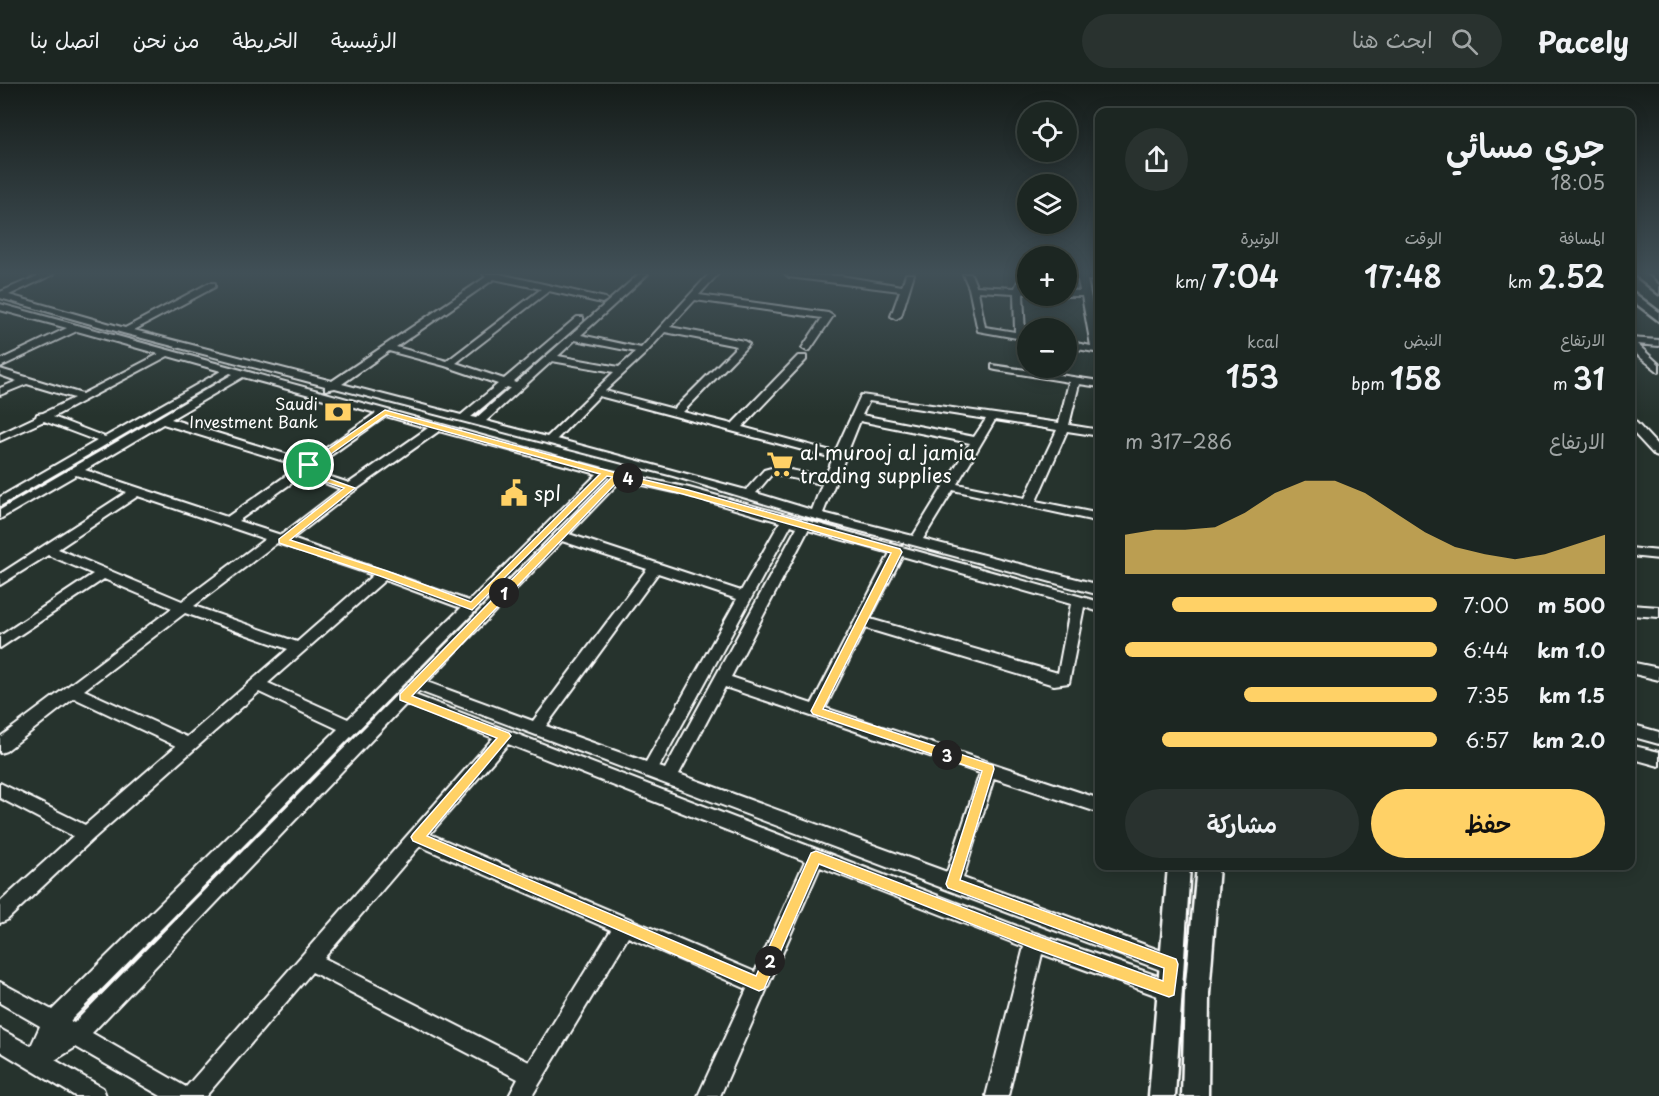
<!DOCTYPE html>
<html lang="ar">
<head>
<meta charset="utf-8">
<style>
	:root { --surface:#1c2622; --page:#29322f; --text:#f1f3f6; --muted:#a0a5a5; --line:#3a4340; --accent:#ffd166 }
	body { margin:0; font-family:"Playpen Sans","Playpen Sans Arabic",sans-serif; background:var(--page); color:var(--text); direction:rtl; height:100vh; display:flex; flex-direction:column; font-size:22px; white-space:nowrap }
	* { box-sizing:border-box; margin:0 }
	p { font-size:20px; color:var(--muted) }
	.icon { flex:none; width:33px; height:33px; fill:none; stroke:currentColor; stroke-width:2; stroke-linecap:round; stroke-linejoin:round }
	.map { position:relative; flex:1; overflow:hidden; direction:ltr }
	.drawer { position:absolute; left:1095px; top:24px; width:540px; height:762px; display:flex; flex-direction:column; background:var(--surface); border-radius:12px; box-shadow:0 3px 15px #0003,0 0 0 2px var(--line); direction:rtl }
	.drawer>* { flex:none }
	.controls { position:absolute; left:1017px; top:18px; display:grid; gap:12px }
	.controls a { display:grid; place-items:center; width:60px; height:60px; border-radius:50%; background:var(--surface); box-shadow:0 3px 15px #0003,0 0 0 2px var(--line); font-size:30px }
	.pin { position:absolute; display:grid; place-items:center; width:51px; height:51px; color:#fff; margin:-26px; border:3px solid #fff; border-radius:50%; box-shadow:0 2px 6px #0007 }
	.km { position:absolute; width:30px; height:30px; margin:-15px; border-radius:50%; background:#222; color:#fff; font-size:16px; line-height:30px; text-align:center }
	.round { display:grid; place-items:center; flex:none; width:63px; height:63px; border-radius:32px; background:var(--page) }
	.summary { display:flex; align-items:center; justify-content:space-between; height:102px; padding:0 30px }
	h1 { font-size:33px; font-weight:600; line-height:45px }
	.metrics { display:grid; grid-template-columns:repeat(3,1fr); gap:9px; height:102px; padding:6px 30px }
	.metrics div { display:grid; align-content:center }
	.metrics b { font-size:30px; font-weight:600 }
	.metrics small { font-size:16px; font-weight:400 }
	.metrics p { font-size:16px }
	.chart { height:168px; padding:12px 30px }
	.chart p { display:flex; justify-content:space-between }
	.chart svg { width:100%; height:108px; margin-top:6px; fill:var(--accent); opacity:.7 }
	.cta { display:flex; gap:12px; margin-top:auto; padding:12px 30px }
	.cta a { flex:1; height:69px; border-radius:36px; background:var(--accent); color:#111; font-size:24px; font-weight:600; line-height:69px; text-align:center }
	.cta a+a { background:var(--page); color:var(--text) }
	ul { padding:0 30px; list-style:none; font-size:20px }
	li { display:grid; grid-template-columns:96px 72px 1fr; align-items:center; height:45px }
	li i { height:15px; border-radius:8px; background:var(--accent) }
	header { display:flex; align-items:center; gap:36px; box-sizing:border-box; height:84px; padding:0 30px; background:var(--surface); border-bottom:2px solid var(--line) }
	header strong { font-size:28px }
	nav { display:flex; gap:33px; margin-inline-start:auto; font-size:21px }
	.search { width:420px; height:54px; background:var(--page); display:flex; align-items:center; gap:15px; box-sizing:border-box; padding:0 21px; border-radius:33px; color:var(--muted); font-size:22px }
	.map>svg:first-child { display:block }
</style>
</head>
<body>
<header>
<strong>Pacely</strong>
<div class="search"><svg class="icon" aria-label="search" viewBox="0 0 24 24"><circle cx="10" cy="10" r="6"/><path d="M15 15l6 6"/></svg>ابحث هنا</div>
<nav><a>الرئيسية</a><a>الخريطة</a><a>من نحن</a><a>اتصل بنا</a></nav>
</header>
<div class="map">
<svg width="1659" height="1012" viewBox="0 0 1659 1012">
	<rect width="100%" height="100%" fill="#26332d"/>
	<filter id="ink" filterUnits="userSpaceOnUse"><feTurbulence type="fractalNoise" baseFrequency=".0167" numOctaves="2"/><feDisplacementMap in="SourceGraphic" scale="12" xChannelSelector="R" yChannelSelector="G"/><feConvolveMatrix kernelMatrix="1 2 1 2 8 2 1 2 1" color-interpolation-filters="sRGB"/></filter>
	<g filter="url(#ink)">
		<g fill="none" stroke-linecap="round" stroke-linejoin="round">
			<defs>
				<path id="minor" d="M42,190H54L9,211L125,244L209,199H215V203L134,246L332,297L486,193L483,190H500L605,214L607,216L602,219L549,207L456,279L504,295L577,233H583V237L513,298L516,299L639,190H648L581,251L641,264L709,190H718L699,211L828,229L833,232L810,266L807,267L802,264L822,234L695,216L670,243L744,257L749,260L683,328L732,340L798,272H806V276L742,343L835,368L861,311L1059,339L1069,298L996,286L992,285V281L1100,297V303L1079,300L1069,341L1100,346V352L1067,347L1036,417L1100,430V438L953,406L923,455L1100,501V511L812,434L673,392L335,304L325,306V302L123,249L0,214V208ZM494,195L541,205L447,277L396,263ZM665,248L737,262L674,325L605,307L646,269ZM575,256L636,268L619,283L558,272ZM389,267L445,282L498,300L461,331L342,300ZM552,277L614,288L547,353L486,337ZM507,303L510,304L476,334L471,333ZM599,312L833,374L825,393L775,383L764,386L746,406L557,355ZM869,317L986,335L974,353L862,331ZM995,336L1057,346L1025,414L957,400ZM860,337L970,359L913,452L823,429ZM772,390L822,400L812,426L756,409Z
					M785,190L841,192L902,202L906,190H914L901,232L896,235L891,232L900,207L789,193Z
					M963,190H971L976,202L1015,204L1021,190H1028L1023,204L1028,205V209L1023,210L1025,250H1028V256L978,247L969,204ZM978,207L1014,209L1015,248L985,243Z
					M1066,190L1100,191V197L1087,196L1100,255V269L1066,263V257L1091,262L1082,212H1065L1066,206L1080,207L1078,196H1066Z
					M0,220L607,386L689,404L1100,518V528L1084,523L1069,599L1054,601L865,544L825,624L1100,715V729L994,694L963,794L1178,873L1181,880L1178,887L1171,890L419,607L415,611L1035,849L1169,896L1176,899L1179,906L1176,913L1169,916L1042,870L1008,1012H986L1024,863L820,783L720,1012H698L747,905L628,853L532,1012H509L518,995L312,888L206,1012H161L76,963L55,976L103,1004L106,1012H75L0,967V945L31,962L40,942L0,919V898L52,926L338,645L259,608L93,755L7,836L0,839V818L73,752L0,714V699L85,741L176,662L74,614L6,667L0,669V653L172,524L104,495L0,564V552L93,490L48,471L0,501V490L127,408L76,391L0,435V426L233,290L230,289L0,422V413L97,357L44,337L0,357V350L36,333L37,330L43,329L74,314L27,300L0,311V304L17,297L0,291V285L82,310L159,270L77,247L0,283V276L67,244L0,226ZM168,272L221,287L105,353L53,333ZM243,293L376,329L308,377L171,335ZM386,332L428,344L349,399L310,386ZM163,340L300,382L227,433L85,386ZM439,347L597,390L469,517L292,455L354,407ZM303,391L341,405L281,451L238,437ZM608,393L610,394L74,939L70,937ZM621,396L683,410L780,438L741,507L569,450ZM138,412L265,455L182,517L58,465ZM791,441L797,443L665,685L659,683ZM808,446L890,469L812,620L731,593ZM562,457L647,485L533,637L427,598ZM277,459L373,491L297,558L194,522ZM902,472L1071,520L1058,589L870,535ZM658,489L737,515L646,678L546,642ZM385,496L461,524L348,635L268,599ZM185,529L288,565L187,653L84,606ZM725,603L980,689L947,788L679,690ZM406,620L493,654L186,1003L92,949ZM508,660L805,777L755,888L430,750ZM420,762L611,846L529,978L324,874Z
					M1630,254L1659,256V262L1637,260L1659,280V288L1630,265Z
					M1630,335L1634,336L1659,363V373L1655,372L1630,345Z
					M1630,464L1659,467V475L1630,472Z
					M1630,521L1659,523V533L1630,531Z
					M1630,578L1659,584V596L1630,589Z
					M1630,640L1659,648V660L1630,652Z
					M1630,661L1659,668V682L1630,674Z"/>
				<path id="major" d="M1634,190H1646L1659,201V210Z
					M1630,206L1659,228V237L1630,215Z
					M1168,782H1190L1175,1012H1149Z
					M1197,782H1219L1209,910L1208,1012H1182L1185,910Z"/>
			</defs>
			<use href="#minor" stroke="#fff" stroke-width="4"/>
			<use href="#major" stroke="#fff" stroke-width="5"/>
			<use href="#minor" fill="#26332d" fill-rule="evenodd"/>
			<use href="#major" fill="#26332d" fill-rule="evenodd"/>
		</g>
	</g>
	<linearGradient id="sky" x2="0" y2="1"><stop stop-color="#151c19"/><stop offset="0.57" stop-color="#415057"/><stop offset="1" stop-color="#415057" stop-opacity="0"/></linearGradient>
	<rect width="1659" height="332" fill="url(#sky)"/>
	<path fill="#ffd166" stroke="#fff" stroke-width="1.5" fill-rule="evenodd" d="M385,326L620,390L688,406L900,465L902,468L823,625L993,681L994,685L960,796L1176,875L1178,880L1174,911L1169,913L1035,865L819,780L764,905L759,907L413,757L411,753L413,750L497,654L400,616V610L612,393L607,392L472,526L380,492L279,459V455L344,404L298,389V386ZM386,331L600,390L471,518L387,487L290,456L355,404L307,387ZM620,395L683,410L891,469L811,627L813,630L982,687L946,800L948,804L1164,884L1163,897L1035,851L816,767L811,769L756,892L427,752L511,652L509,649L412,612Z"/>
	<defs>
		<symbol id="bank-bare" viewBox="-9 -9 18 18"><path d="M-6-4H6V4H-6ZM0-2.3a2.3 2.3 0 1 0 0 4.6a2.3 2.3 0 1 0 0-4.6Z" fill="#ffd166" stroke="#26332d" stroke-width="2.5" paint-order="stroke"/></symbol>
		<symbol id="supermarket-bare" viewBox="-9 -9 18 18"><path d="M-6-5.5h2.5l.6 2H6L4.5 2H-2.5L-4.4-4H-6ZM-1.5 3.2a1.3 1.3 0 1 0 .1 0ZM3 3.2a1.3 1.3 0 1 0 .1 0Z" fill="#ffd166" stroke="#26332d" stroke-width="2.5" paint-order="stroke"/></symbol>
		<symbol id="civic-bare" viewBox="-9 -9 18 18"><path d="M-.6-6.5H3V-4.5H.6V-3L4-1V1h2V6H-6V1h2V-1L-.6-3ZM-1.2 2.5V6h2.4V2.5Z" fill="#ffd166" stroke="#26332d" stroke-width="2.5" paint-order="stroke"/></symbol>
	</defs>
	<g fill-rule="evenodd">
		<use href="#bank-bare" x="319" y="309" width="38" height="38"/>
		<use href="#supermarket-bare" x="761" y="361" width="38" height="38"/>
		<use href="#civic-bare" x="495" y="390" width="38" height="38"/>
	</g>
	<g text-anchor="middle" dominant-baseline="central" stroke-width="4.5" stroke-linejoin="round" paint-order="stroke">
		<g font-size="16" fill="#fff" stroke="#26332d" text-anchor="end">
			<text x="318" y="319">Saudi<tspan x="318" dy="18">Investment Bank</tspan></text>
		</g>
		<g font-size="20" fill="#fff" stroke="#26332d" text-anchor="start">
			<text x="800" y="368">al murooj al jamia<tspan x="800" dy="23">trading supplies</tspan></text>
			<text x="534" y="409">spl</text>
		</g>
	</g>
</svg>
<div class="controls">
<a><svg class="icon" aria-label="locate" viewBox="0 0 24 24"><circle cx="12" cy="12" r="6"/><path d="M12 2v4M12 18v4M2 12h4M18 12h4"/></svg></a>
<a><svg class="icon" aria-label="layers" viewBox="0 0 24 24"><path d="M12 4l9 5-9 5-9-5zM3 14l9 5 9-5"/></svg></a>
<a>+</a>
<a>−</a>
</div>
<div class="pin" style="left:309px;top:381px;background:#1e9e55"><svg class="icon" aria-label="arrive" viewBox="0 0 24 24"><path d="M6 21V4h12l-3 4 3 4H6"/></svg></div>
<b class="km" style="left:504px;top:509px">1</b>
<b class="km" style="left:770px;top:877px">2</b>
<b class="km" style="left:947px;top:671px">3</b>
<b class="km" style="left:628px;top:394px">4</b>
<section class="drawer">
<div class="summary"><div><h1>جري مسائي</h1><p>18:05</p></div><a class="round"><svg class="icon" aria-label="share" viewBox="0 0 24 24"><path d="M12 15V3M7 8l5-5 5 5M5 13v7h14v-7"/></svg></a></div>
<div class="metrics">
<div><p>المسافة</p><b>2.52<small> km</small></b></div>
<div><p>الوقت</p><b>17:48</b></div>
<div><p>الوتيرة</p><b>7:04<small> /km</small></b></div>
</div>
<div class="metrics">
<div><p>الارتفاع</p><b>31<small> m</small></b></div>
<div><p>النبض</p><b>158<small> bpm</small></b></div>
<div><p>kcal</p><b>153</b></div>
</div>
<div class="chart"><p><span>الارتفاع</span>286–317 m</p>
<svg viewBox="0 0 160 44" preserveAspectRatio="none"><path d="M0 44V28L10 26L20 26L30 25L40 19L50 11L60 6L70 6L80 11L90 19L100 27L110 33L120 36L130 38L140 36L150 32L160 28V44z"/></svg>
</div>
<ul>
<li><b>500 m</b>7:00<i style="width:85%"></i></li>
<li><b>1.0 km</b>6:44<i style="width:100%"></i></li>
<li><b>1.5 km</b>7:35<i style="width:62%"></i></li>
<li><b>2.0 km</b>6:57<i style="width:88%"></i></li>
</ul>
<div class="cta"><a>حفظ</a><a>مشاركة</a></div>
</section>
</div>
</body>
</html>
